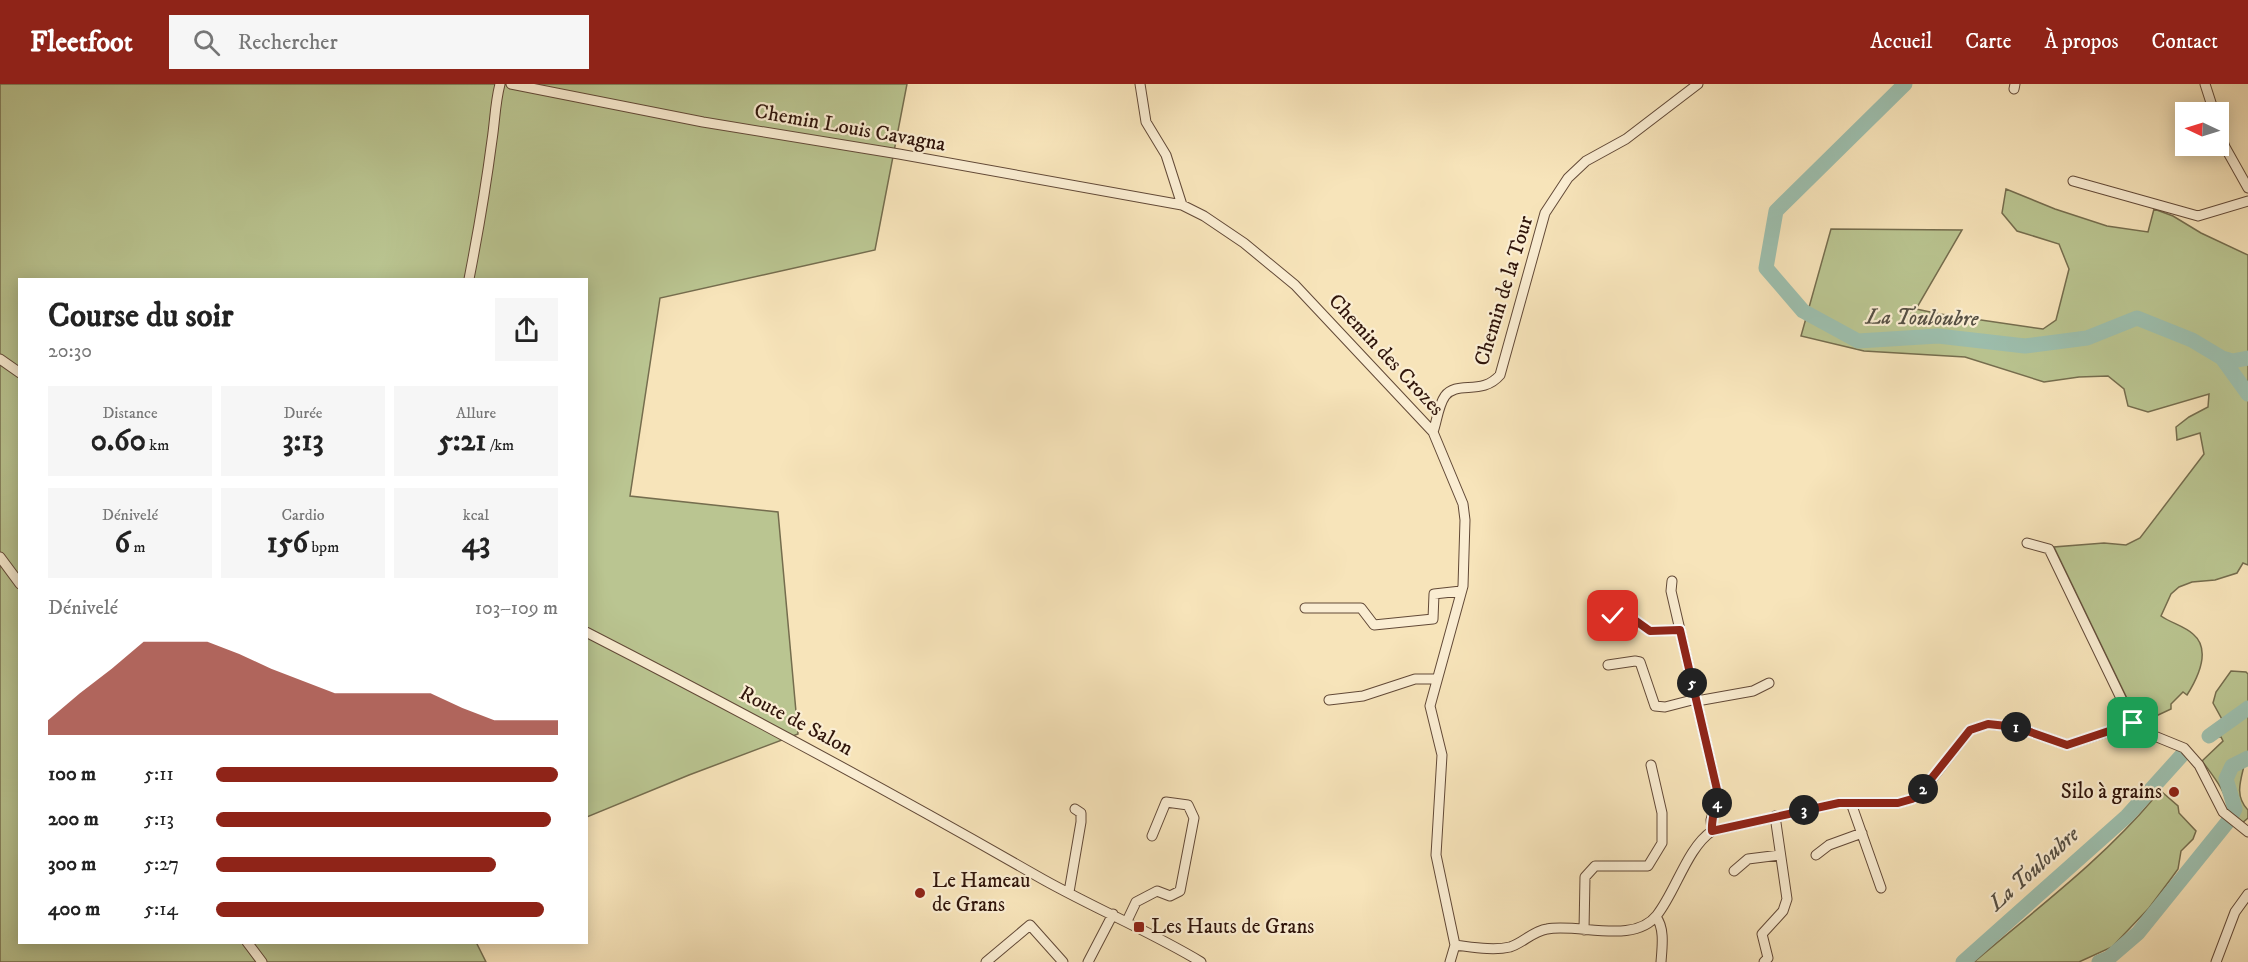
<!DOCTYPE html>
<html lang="fr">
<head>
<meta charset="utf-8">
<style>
	:root { --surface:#fff; --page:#f6f6f6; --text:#222; --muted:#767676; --accent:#8f2418 }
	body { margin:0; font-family:"IM FELL DW Pica",serif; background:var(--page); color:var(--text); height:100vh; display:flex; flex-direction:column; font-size:22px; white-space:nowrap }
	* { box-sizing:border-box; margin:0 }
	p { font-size:20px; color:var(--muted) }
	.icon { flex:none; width:33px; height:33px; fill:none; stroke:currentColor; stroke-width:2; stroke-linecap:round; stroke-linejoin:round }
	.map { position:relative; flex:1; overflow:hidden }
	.details { position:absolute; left:18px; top:194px; width:570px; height:666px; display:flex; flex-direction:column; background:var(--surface); border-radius:0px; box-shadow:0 3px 15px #0003 }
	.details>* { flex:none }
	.needle { width:39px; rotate:274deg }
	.controls { position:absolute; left:2175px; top:18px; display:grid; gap:12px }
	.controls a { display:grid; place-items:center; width:54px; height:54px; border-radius:0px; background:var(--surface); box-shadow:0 3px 15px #0003; font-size:30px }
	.pin { position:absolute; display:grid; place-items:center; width:51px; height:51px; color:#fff; margin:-26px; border-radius:12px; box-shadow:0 3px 9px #0006 }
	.km { position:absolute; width:30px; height:30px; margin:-15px; border-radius:50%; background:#222; color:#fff; font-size:16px; line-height:30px; text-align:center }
	.round { display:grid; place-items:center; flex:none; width:63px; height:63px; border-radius:0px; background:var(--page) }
	.summary { display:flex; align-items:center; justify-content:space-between; height:102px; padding:0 30px }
	h1 { font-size:33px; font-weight:700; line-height:45px }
	.stats { display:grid; grid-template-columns:repeat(3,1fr); gap:9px; height:102px; padding:6px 30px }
	.stats div { display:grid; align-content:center; border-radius:0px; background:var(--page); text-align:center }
	.stats b { font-size:30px; font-weight:700 }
	.stats small { font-size:16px; font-weight:400 }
	.stats p { font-size:16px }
	.chart { height:168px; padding:12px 30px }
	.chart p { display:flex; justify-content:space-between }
	.chart svg { width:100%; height:108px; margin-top:6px; fill:var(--accent); opacity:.7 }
	ul { padding:0 30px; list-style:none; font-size:20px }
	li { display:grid; grid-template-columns:96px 72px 1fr; align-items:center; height:45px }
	li i { height:15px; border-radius:8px; background:var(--accent) }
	header { display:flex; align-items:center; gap:36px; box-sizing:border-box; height:84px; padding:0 30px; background:var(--accent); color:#fff }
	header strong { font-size:28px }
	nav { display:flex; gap:33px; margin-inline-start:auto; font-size:21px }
	.search { width:420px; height:54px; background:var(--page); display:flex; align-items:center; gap:15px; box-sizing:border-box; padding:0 21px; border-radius:0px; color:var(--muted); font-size:22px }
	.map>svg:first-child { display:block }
</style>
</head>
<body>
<header>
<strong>Fleetfoot</strong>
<div class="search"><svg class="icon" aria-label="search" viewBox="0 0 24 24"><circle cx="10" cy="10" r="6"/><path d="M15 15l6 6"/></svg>Rechercher</div>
<nav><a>Accueil</a><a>Carte</a><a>À propos</a><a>Contact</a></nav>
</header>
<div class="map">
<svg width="2248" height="878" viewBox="0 0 2248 878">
	<rect width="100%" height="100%" fill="#f7e4ba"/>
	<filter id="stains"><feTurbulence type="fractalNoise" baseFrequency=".00333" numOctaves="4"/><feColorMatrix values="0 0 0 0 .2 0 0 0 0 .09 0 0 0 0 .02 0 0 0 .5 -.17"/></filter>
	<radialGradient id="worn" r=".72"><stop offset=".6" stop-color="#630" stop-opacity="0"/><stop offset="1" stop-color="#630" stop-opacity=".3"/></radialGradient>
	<path fill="#bac591" stroke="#756d4e" stroke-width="1.5" d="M0,0H907L875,166L660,214L630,412L778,428L798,650L689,691L587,733L586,195H20V858H476L486,878H0Z
		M2006,105L2055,125L2107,142L2148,148L2154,125L2173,132L2201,149L2248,171V481L2243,479L2237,489L2215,496L2192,498L2179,503L2171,510L2161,532C2171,539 2184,542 2193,550C2212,566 2197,595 2187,611L2183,608L2171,620V625L2154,633H2136L2054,463L2104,459L2126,461L2140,454L2204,370L2200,349L2177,356L2176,343L2189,333L2208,323L2209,310L2148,328L2128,322L2124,305L2108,292L2079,293L2044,298L1965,273L1864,267L1801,252L1831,145L1962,146L1916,225L1940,230L2043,245L2056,236L2069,185L2059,160L2017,147L2002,129Z
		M2231,587L2246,588L2248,590V681L2244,682C2240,698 2235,713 2248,726V734L2241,740L2229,728C2227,708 2213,692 2202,677L2223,657L2221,653H2215L2211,649L2213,645L2224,639L2213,619L2216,608Z
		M2162,708L2178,722L2179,729L2196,747L2193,755L2181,767L2178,785L2170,796L2149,824L2112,863L2079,878H1974C2036,825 2101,777 2154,714Z"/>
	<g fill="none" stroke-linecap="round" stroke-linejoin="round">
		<path stroke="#9dbfae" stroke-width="15" d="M1905,0L1776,127L1766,184L1803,227L1858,257L1938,252L2025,262L2087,254L2137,234L2192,256L2222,274L2248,310
			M2222,274L2232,277L2248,274
			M2209,652L2248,624
			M1963,878L2127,732L2182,671
			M2099,878L2109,874L2138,849L2230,735L2235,725L2226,695L2232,682L2248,674"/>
		<defs>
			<path id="minor" d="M511,0L703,38L899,70L1182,121L1204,132L1244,159L1295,201L1433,348L1463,420L1465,436L1463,502L1430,622L1442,671L1436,771L1455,861L1450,878
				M1140,0L1146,38L1166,71L1182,121
				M2205,0L2214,28
				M2014,5L2015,0
				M2218,44L2225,63L2248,104
				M2073,97L2198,132L2248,117
				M469,195C478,149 486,102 492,56C495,37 495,19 500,0
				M0,275L20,289
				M1433,348C1437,337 1438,322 1445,312C1457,296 1482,312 1500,291L1545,129L1568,94L1586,77L1626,55L1698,0
				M2027,459L2049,465L2133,639
				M0,473L20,500
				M1672,497L1671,507L1718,710L1711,736L1712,747
				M1305,524H1361L1374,541L1433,535L1434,510L1461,507
				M1613,532H1629L1650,547L1680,546
				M586,548C738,626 889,707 1037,792C1091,823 1148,846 1201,878
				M1608,581L1635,577L1640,578L1655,622L1665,623L1696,615
				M1329,616L1363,612L1415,595H1437
				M1697,617L1753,607L1769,599
				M1851,719L1881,804
				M1816,771L1829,761L1862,749
				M1734,787L1748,775L1780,771
				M1069,808L1081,738V729L1075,725
				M1656,833C1665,844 1662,864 1661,878
				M1127,837L1136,818L1157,807L1170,812L1180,807L1194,734L1188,721L1166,718L1152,752
				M1584,846L1585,793L1595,782H1648L1662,759V729L1651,681
				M247,858L262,878
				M1455,861C1472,863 1493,867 1510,863C1523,859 1533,847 1547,845C1579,839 1634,861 1657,831C1676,807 1687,764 1712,747L1839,719H1898L1912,715L1923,706L1970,646L1988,640L2016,643L2067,661L2138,638L2145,643L2152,651L2184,664L2199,681L2223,728L2248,748
				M986,878L1030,841L1063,878
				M1088,878L1113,830
				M1764,878L1768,874L1762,850L1783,827L1787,815L1775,732
				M2216,878L2235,828L2248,810"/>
		</defs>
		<use href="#minor" stroke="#624937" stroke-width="11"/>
		<use href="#minor" stroke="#faedd2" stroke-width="9"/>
	</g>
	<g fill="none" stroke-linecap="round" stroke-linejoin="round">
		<defs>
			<path id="route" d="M1613,532H1629L1650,547L1680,546L1718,710C1716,723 1711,734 1712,747L1839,719H1898L1912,715L1923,705L1970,646L1988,640L2016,643L2067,661L2133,639"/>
		</defs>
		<use href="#route" stroke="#fff" stroke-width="12"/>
		<use href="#route" stroke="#8f2418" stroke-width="8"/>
	</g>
	<g fill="#8f2418" stroke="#faedd2" stroke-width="2">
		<circle cx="2174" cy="708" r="6"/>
		<circle cx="920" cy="809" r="6"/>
		<rect x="1133" y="837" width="12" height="12" rx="3"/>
	</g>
	<g text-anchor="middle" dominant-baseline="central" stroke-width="4.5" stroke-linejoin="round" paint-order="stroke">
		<g font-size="21" fill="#30150b" stroke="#faedd2">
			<text transform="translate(850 44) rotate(10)">Chemin Louis Cavagna</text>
			<text transform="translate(1504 207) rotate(-73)">Chemin de la Tour</text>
			<text transform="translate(1386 271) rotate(47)">Chemin des Crozes</text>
			<text transform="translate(796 637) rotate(28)">Route de Salon</text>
		</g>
		<g font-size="21" fill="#30150b" stroke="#faedd2" text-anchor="start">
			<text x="2162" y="708" text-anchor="end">Silo à grains</text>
			<text x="932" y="797">Le Hameau<tspan x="932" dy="24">de Grans</tspan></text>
			<text x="1151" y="843">Les Hauts de Grans</text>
		</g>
		<g font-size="22" font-style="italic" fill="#565044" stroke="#faedd2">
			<text transform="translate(1922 234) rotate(1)">La Touloubre</text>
			<text transform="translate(2034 785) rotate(-42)">La Touloubre</text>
		</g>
	</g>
	<rect width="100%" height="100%" filter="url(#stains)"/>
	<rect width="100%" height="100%" fill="url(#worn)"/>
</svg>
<div class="controls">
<a><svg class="needle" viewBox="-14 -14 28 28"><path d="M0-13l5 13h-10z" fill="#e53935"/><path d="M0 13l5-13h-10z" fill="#767676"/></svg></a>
</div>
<div class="pin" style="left:2133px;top:639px;background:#1e9e55"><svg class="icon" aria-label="arrive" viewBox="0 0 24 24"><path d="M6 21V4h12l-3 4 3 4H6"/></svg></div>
<div class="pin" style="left:1613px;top:532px;background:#d93025"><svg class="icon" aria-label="check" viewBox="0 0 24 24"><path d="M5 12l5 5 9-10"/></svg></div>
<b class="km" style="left:2016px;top:643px">1</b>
<b class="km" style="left:1923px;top:705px">2</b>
<b class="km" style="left:1804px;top:726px">3</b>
<b class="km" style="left:1717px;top:719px">4</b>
<b class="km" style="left:1692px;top:599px">5</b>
<section class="details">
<div class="summary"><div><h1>Course du soir</h1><p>20:30</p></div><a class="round"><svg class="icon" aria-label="share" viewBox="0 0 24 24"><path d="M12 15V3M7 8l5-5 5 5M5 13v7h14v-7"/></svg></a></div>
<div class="stats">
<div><p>Distance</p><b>0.60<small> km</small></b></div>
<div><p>Durée</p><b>3:13</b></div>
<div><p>Allure</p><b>5:21<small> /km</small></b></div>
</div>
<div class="stats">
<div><p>Dénivelé</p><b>6<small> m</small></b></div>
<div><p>Cardio</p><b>156<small> bpm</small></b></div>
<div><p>kcal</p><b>43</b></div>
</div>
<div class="chart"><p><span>Dénivelé</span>103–109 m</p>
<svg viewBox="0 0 160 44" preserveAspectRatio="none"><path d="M0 44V38L10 27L20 17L30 6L40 6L50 6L60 11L70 17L80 22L90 27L100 27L110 27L120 27L130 33L140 38L150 38L160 38V44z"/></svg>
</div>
<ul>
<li><b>100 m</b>5:11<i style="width:100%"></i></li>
<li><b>200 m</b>5:13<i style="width:98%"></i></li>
<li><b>300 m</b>5:27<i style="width:82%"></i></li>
<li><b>400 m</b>5:14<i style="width:96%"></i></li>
</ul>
</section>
</div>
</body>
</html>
